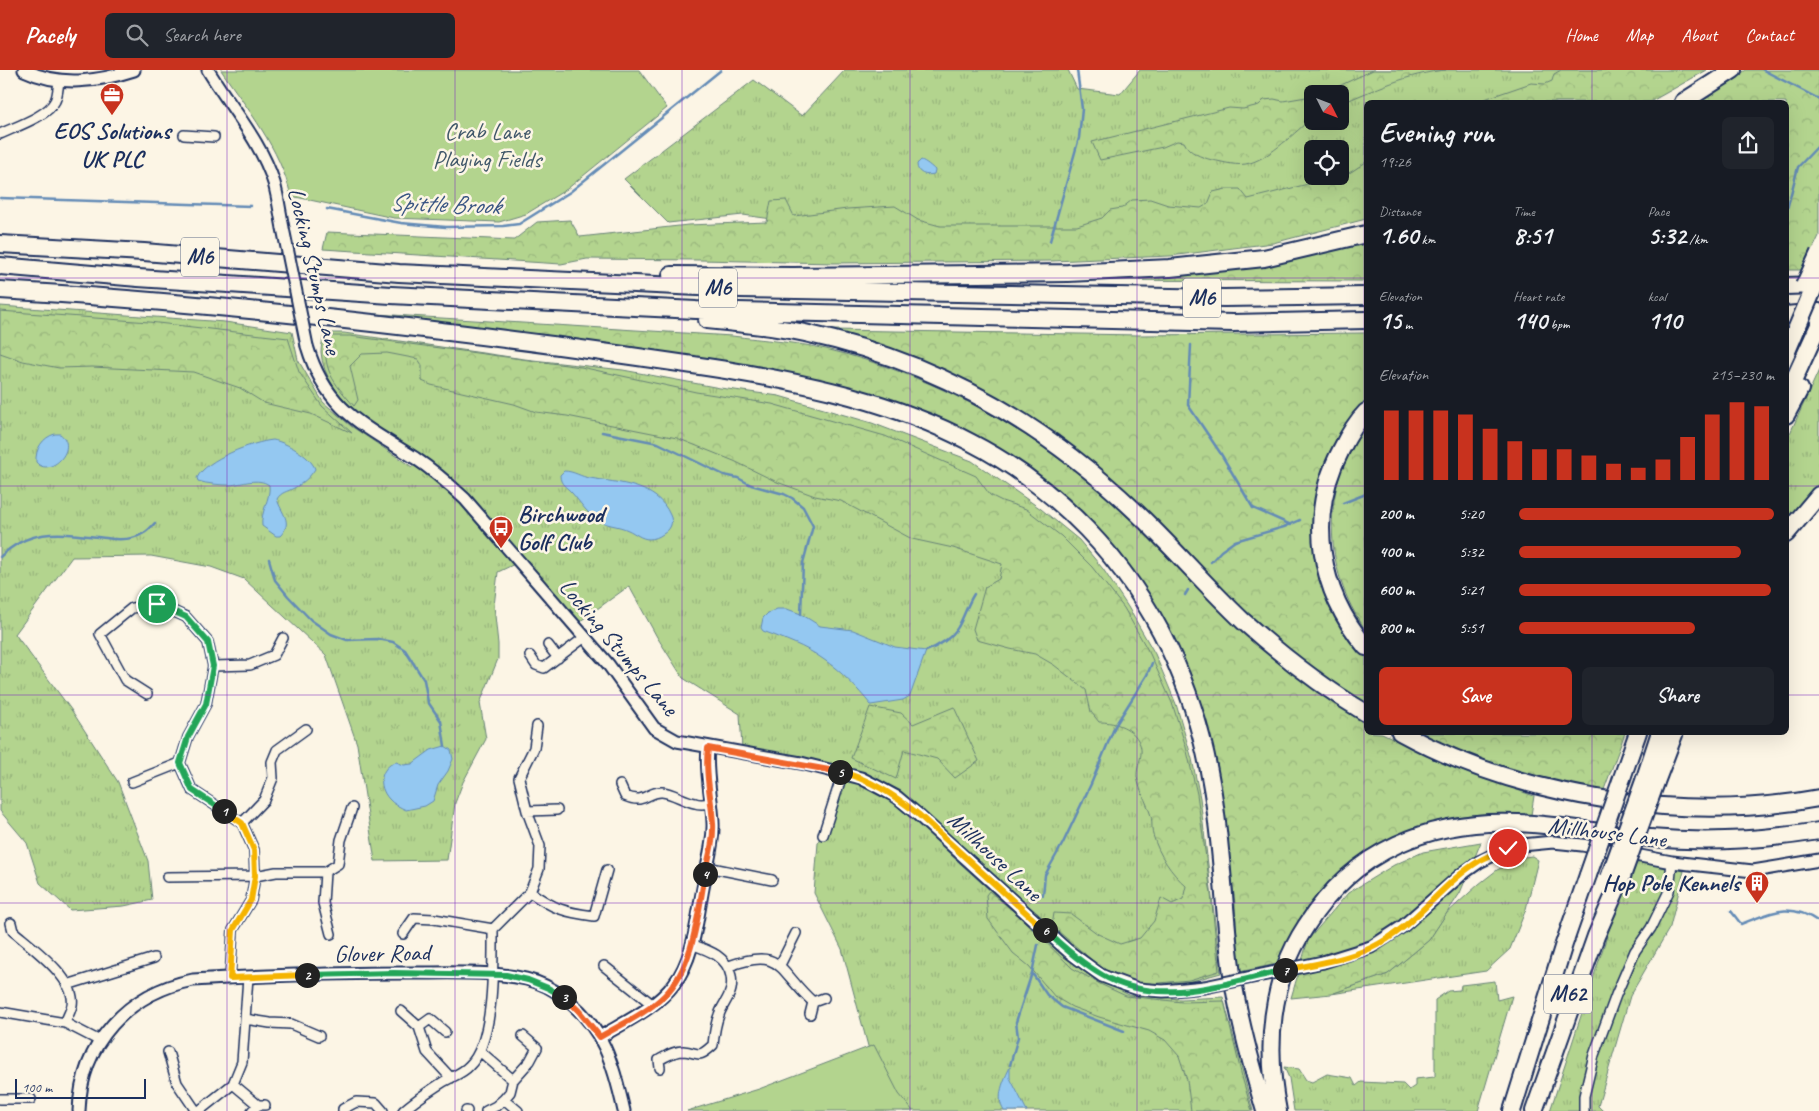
<!DOCTYPE html>
<html lang="en">
<head>
<meta charset="utf-8">
<style>
	:root { --surface:#171b24; --page:#20242c; --text:#f1f3f6; --muted:#9ea1a6; --accent:#c8321e }
	body { margin:0; font-family:Caveat,sans-serif; background:var(--page); color:var(--text); height:100vh; display:flex; flex-direction:column; font-size:19px; white-space:nowrap }
	* { box-sizing:border-box; margin:0 }
	p { font-size:16px; color:var(--muted) }
	.icon { flex:none; width:28px; height:28px; fill:none; stroke:currentColor; stroke-width:2; stroke-linecap:round; stroke-linejoin:round }
	.map { position:relative; flex:1; overflow:hidden }
	.details { position:absolute; left:1364px; top:30px; width:425px; height:635px; display:flex; flex-direction:column; background:var(--surface); border-radius:8px; box-shadow:0 5px 20px #0002 }
	.details>* { flex:none }
	.needle { width:32px; rotate:132deg }
	.fabs { position:absolute; left:1304px; top:15px; display:grid; gap:10px }
	.fabs a { display:grid; place-items:center; width:45px; height:45px; border-radius:8px; background:var(--surface); box-shadow:0 5px 20px #0002; font-size:25px }
	.scale { position:absolute; left:15px; bottom:12px; width:131px; box-sizing:border-box; padding-left:5px; border:2px solid #1b2f5e; border-top:0; font-size:14px; line-height:18px; white-space:nowrap; color:#1b2f5e; -webkit-text-stroke:4px #fcf5e5; paint-order:stroke }
	.pin { position:absolute; display:grid; place-items:center; width:42px; height:42px; color:#fff; margin:-21px; border:2px solid #fff; border-radius:50%; box-shadow:0 1px 5px #0007 }
	.km { position:absolute; width:25px; height:25px; margin:-12px; border-radius:50%; background:#222; color:#fff; font-size:14px; line-height:25px; text-align:center }
	.round { display:grid; place-items:center; flex:none; width:52px; height:52px; border-radius:8px; background:var(--page) }
	.overview { display:flex; align-items:center; justify-content:space-between; height:85px; padding:0 15px }
	h1 { font-size:28px; font-weight:700; line-height:38px }
	.stats { display:grid; grid-template-columns:repeat(3,1fr); gap:8px; height:85px; padding:5px 15px }
	.stats div { display:grid; align-content:center }
	.stats b { font-size:25px; font-weight:700 }
	.stats small { font-size:14px; font-weight:400 }
	.stats p { font-size:14px }
	.chart { height:140px; padding:10px 15px }
	.chart p { display:flex; justify-content:space-between }
	.chart svg { width:100%; height:90px; margin-top:5px; stroke:var(--accent); stroke-width:6 }
	.primary-button { display:flex; gap:10px; margin-top:auto; padding:10px 15px }
	.primary-button a { flex:1; height:58px; border-radius:8px; background:var(--accent); color:#fff; font-size:20px; font-weight:700; line-height:58px; text-align:center }
	.primary-button a+a { background:var(--page); color:var(--text) }
	ul { padding:0 15px; list-style:none; font-size:16px }
	li { display:grid; grid-template-columns:80px 60px 1fr; align-items:center; height:38px }
	li i { height:12px; border-radius:6px; background:var(--accent) }
	header { display:flex; align-items:center; gap:30px; box-sizing:border-box; height:70px; padding:0 25px; background:var(--accent); color:#fff }
	header strong { font-size:24px }
	nav { display:flex; gap:28px; margin-inline-start:auto; font-size:18px }
	.search { width:350px; height:45px; background:var(--page); display:flex; align-items:center; gap:12px; box-sizing:border-box; padding:0 18px; border-radius:8px; color:var(--muted); font-size:19px }
	.map>svg:first-child { display:block }
</style>
</head>
<body>
<header>
<strong>Pacely</strong>
<div class="search"><svg class="icon" aria-label="search" viewBox="0 0 24 24"><circle cx="10" cy="10" r="6"/><path d="M15 15l6 6"/></svg>Search here</div>
<nav><a>Home</a><a>Map</a><a>About</a><a>Contact</a></nav>
</header>
<div class="map">
<svg width="1819" height="1041" viewBox="0 0 1819 1041">
	<defs>
		<pattern id="grass-tufts" width="24" height="20" patternUnits="userSpaceOnUse" patternTransform="scale(1.25)"><rect width="24" height="20" fill="#b3d48e"/><path d="M3 7l-1-3M5 7V3M7 7l1-3M15 17l-1-3M17 17v-4M19 17l1-3" fill="none" stroke="#99b67d"/></pattern>
		<pattern id="forest-crowns" width="20" height="18" patternUnits="userSpaceOnUse" patternTransform="scale(1.25)"><rect width="20" height="18" fill="#b3d48e"/><path d="M2 6a3 3 0 1 1 6 0M12 15a3 3 0 1 1 6 0" fill="none" stroke="#99b67d"/></pattern>
	</defs>
	<rect width="100%" height="100%" fill="#fcf5e5"/>
	<filter id="ink" filterUnits="userSpaceOnUse"><feTurbulence type="fractalNoise" baseFrequency=".02" numOctaves="2"/><feDisplacementMap in="SourceGraphic" scale="10" xChannelSelector="R" yChannelSelector="G"/><feConvolveMatrix kernelMatrix="1 2 1 2 8 2 1 2 1" color-interpolation-filters="sRGB"/></filter>
	<g filter="url(#ink)">
		<path fill="url(#grass-tufts)" stroke="#678276" fill-rule="evenodd" d="M845,0H1068L1077,19L1120,24L1140,0H1624L1571,32H1366V113L1089,164L801,153L743,145L668,153L624,109L754,10L802,46ZM1312,24H1340V51H1312ZM1312,79H1340V106H1312Z
			M0,236L225,252L292,262L298,290L323,332L351,356L412,397L423,389C387,366 324,330 321,282C321,276 323,269 324,263H344L524,289L623,300L720,318L779,326L872,353L972,391L1041,439L1079,470L1103,499L1128,537L1155,584L1176,634L1192,689L1200,728L1221,903L1181,914L1138,916L1098,898L1050,858L957,775L951,785L1025,852L1083,901L1129,925L1181,929L1223,927L1253,1041H903L876,1006L842,879L814,823L818,773L833,722L837,698L742,679L740,644L683,608L657,567L629,516L579,552L523,490L498,502L494,536L498,574V589L480,633L486,669L463,712L455,733L447,790L375,791L357,674L326,585L244,509L211,497L151,486L72,487L15,564L72,641L118,712L148,791L152,830L124,836L70,840L40,813L27,773L0,741Z
			M1819,300V418L1786,454V372Z
			M1532,786L1538,790L1526,839L1510,879L1486,901L1331,924L1388,904L1429,870L1446,844L1479,814L1497,800L1524,787Z
			M1635,790L1684,801L1670,857L1630,926L1598,1036L1603,1041H1550L1622,820Z
			M1495,911L1497,930L1512,926L1478,1041H1294L1289,1008L1284,997L1299,999L1306,1010L1312,1012L1327,1004L1352,1008L1356,1016L1361,1012L1403,1014L1409,1020L1415,1016V1009L1435,1007V930L1448,921L1460,920L1461,915Z"/>
		<path fill="url(#forest-crowns)" stroke="#678276" d="M1373,0H1446C1410,3 1373,20 1340,34V24H1322Z
			M1561,0H1707L1650,32H1476L1531,13L1545,14L1552,11L1554,4Z
			M1746,0H1819V166L1803,200H1786V32H1698Z
			M1312,26V48C1295,62 1271,87 1250,93C1237,97 1224,92 1212,90C1201,87 1189,83 1184,72L1177,71L1163,77L1100,90L1092,72L1229,38L1243,39L1259,35L1264,30L1274,29L1283,31Z
			M1366,92V149L1273,173L1170,186L1053,191L834,193L700,190L587,189L561,194L323,179L327,162L514,170L537,152L570,150L580,167L688,155L767,152L771,131L786,130L794,146L847,139L895,136L918,150L940,156H1077L1102,148L1110,140L1122,138L1132,130L1150,129L1168,135L1201,138L1208,134L1213,122L1226,119H1240L1248,129L1340,106V105L1351,102Z
			M1366,171V211L1041,210Z
			M312,240L732,266C763,270 795,272 826,279C941,307 1042,365 1127,446C1158,476 1187,509 1218,539C1263,582 1313,621 1366,653V662L1382,663L1453,697L1534,726L1531,745C1417,733 1322,788 1277,894L1239,902L1235,834L1227,766L1200,640L1192,609L1181,586L1053,423L875,328Z
			M0,241L149,252L288,268L299,302L322,336L352,363L311,344L264,333L240,318L193,302L92,297L59,298L23,291L0,283Z
			M832,260L1140,265L1366,263V333L1350,353L1318,473L1366,584V639L1260,559L1103,405L861,269Z
			M326,266H350L581,297L696,322L772,334L885,366L976,406L990,425L1002,431L1026,439L1061,466L1092,497L1124,538L1150,584L1172,633L1186,677L1197,724L1211,824L1219,901L1189,910L1140,915L1100,897L1052,856L1054,843L1071,844L1098,864L1120,874L1140,868L1154,851L1161,828L1172,834L1183,829L1186,816C1171,803 1159,785 1153,765C1151,758 1153,750 1150,743C1146,731 1139,719 1137,707C1136,694 1146,684 1138,670C1130,656 1113,652 1099,652L1091,642L1086,620L1054,595L1035,584L1010,579L977,570L973,559L985,517L999,509L1002,494L953,478L912,469L841,431L815,426L777,412L734,391L677,368L567,346L536,342L514,334L431,315L422,311V295L418,289L387,283L362,284L350,296L358,330L354,336C332,310 323,302 326,266Z
			M1366,355V560C1322,501 1320,413 1366,355Z
			M870,637L901,643L913,654L954,637L979,691L955,708L937,689L904,680L896,709L851,688Z
			M1410,663H1625L1602,725L1516,705Z
			M1481,772L1460,823L1429,870L1388,904L1331,924L1291,928L1308,870L1348,823L1394,795L1423,782Z
			M989,821L1018,845L1072,898L1100,914L1126,926L1182,932L1224,931L1242,1007L1252,1041H1191L1187,1010L1179,986L1165,970L1149,961L1099,947L1072,937L1055,927L1029,896L1013,883L988,849L986,825Z"/>
		<path fill="#b3d48e" stroke="#678276" d="M221,0H639L667,38L567,119L526,144L499,152L394,148L291,126C280,78 248,40 221,0Z
			M874,975L899,1024L913,1041H687L759,1019Z"/>
		<path fill="#94c8f1" stroke="#648bb6" d="M921,90C925,91 932,97 935,100L934,104C926,106 917,104 917,94Z
			M55,364H60C80,378 49,409 36,392C35,379 43,367 55,364Z
			M273,370C285,372 311,386 315,399C310,407 302,414 294,418C287,422 281,422 277,429C281,443 294,452 280,466H276L262,456C260,442 271,429 269,415C258,407 242,414 230,415C220,415 207,414 198,411L197,408C206,389 253,372 273,370Z
			M564,401C574,401 581,407 590,408C618,413 657,414 670,445C674,453 670,460 663,464C659,467 654,469 649,469C641,469 635,463 628,460C618,455 606,456 596,449C586,442 580,432 572,423C567,417 560,415 560,405Z
			M777,539H787L801,544L820,556L853,560L895,577L926,581L910,626L903,630L871,635C857,618 841,601 823,589C805,576 784,569 763,561L761,558L763,548L768,543Z
			M445,676L451,680L453,689L448,701L438,715L433,731L425,736L406,740C400,737 393,734 389,729C377,716 380,697 396,692L404,695L412,694L431,680Z
			M1010,997V1008L1027,1041H1004C995,1027 1004,1010 1010,997Z"/>
		<g fill="none" stroke-linecap="round" stroke-linejoin="round">
			<path stroke="#648bb6" stroke-width="2.5" d="M1763,0L1819,29
				M0,128L251,136
				M327,139L401,153L446,157L503,156L519,154L570,122L721,0
				M1786,143L1798,97L1819,75
				M1050,171L1079,68L1082,39L1077,0
				M1191,275L1188,335L1221,384L1253,438L1291,455
				M602,362L658,373L724,405L738,408L751,415L784,424L792,428L803,437L813,456L803,493L801,544
				M1343,433L1366,424
				M0,487C33,455 65,464 106,468C118,470 133,470 144,463C148,461 152,456 155,453
				M269,489L275,510L288,526L311,550L331,564L347,570L378,569L393,572L405,580L424,610L428,632L441,651L445,676
				M1211,492L1221,481L1235,471L1284,457L1300,450
				M1185,525L1188,520
				M926,581C937,577 952,568 958,557C964,547 967,535 974,524
				M1043,825L1045,805L1063,773L1091,714L1115,656L1147,605L1152,593
				M1731,841L1741,854C1771,843 1789,831 1819,852
				M1032,903L1047,925L1062,937L1124,961
				M1010,995L1018,967L1016,952L1032,903L1038,875"/>
			<defs>
				<path id="minor" d="M0,64C15,57 48,46 55,31C58,25 58,17 59,11
					M184,65L214,67
					M548,575L558,588
					M530,586L536,595L544,598L585,567
					M213,596L250,595L274,585L283,568
					M147,624L125,610L100,564L132,538L157,534L186,547L208,572L213,596L206,634L188,667L180,693L192,720L242,753L254,780L255,806L251,830L233,860L230,908
					M132,712L180,693
					M620,715L625,726C646,735 647,721 662,722C673,723 684,731 695,733C700,735 705,734 711,733
					M527,741L557,740
					M242,753L264,730L273,708L272,692L277,680L306,659
					M823,765L843,702
					M707,797L772,810
					M325,802L323,833L331,864
					M167,807L255,806L276,802H325L338,794L341,770L352,738
					M530,822C554,839 564,842 594,846L607,800
					M11,853L13,861C30,876 77,909 72,935C71,941 67,947 65,953
					M403,864L414,848L434,849L493,859
					M780,895L796,863
					M604,896L653,935
					M729,896C783,876 778,901 813,932
					M67,915L154,888
					M401,941L419,957L427,982L451,1008
					M0,942L65,953L100,971
					M810,944L813,932L824,928
					M245,949L270,953L291,954L319,966
					M419,957L430,949L445,962
					M168,982L177,1013L196,1041
					M481,982L513,1010
					M660,998L659,990C667,986 673,981 683,981C699,982 697,990 713,975C714,965 715,955 719,945C721,938 726,932 729,925C732,919 732,912 731,906C727,886 708,880 691,874
					M233,1014L258,1035
					M0,1029H31
					M504,1029L518,1041
					M199,1041L233,1014L242,992L248,907
					M252,1041L258,1035H265
					M343,1041V1039L356,1032L376,1033L383,1041
					M403,1041C415,1030 429,1021 443,1012C451,1007 463,1003 469,996C495,972 493,894 493,859L530,822L539,799L540,776L527,741L519,708L534,678L537,656
					M466,1041H467
					M486,1041L496,1036L504,1029L510,1022L513,1010L530,991L537,978L523,966
					M1584,1041V1026L1594,985L1616,925L1635,881L1651,858L1669,821L1672,792"/>
				<path id="tertiary" d="M24,0C60,17 97,12 134,0
					M208,0C230,37 261,71 274,113C278,127 280,143 283,158
					M307,276C326,340 363,355 415,388C433,400 449,414 465,429L608,594L654,658L677,671L801,693L861,708L897,727L917,744L1068,881L1102,906L1138,919L1163,921L1205,917
					M1323,892L1371,877L1403,856L1462,804L1479,792L1508,778L1522,775L1553,772L1582,775L1672,792L1753,801L1819,790
					M600,967C625,952 656,938 674,914C695,887 697,846 704,813C707,794 714,773 713,753C712,726 705,704 708,677
					M79,1041C81,973 128,923 193,910C266,905 340,903 413,903C450,903 490,901 526,909C539,912 553,919 563,927C603,955 614,996 624,1041"/>
				<path id="motorway" d="M1683,32L1733,0
					M0,174L144,182L399,203L741,219L1224,228L1366,226
					M0,196L138,208L391,225L696,240L1233,253L1366,250
					M671,205L793,206L1068,203L1170,198L1264,188L1366,164
					M1786,216L1816,215
					M0,220C184,231 369,251 552,275C610,283 668,291 726,300C811,314 894,332 970,372C1056,416 1128,491 1169,578C1189,620 1203,665 1211,712C1223,775 1223,840 1232,904C1239,951 1252,996 1265,1041
					M1786,245L1819,242
					M707,250C739,253 772,256 805,263C932,290 1041,351 1135,441C1172,476 1206,516 1243,551C1281,585 1322,617 1366,643
					M1786,327L1819,255
					M1366,342C1355,353 1348,366 1341,380C1306,446 1319,521 1366,577
					M1786,345L1800,319
					M1786,464L1819,425
					M1400,662C1520,728 1684,753 1819,728
					M1622,708L1638,662
					M1644,711L1660,662
					M1656,712L1675,662
					M1278,1041C1265,978 1270,911 1306,856C1354,780 1430,749 1518,753C1563,755 1606,764 1650,768C1706,773 1763,770 1819,761
					M1512,1041L1564,874L1588,805
					M1534,1041L1596,866L1621,809"/>
			</defs>
			<use href="#minor" stroke="#1b2f5e" stroke-width="12"/>
			<use href="#tertiary" stroke="#1b2f5e" stroke-width="15"/>
			<use href="#motorway" stroke="#1b2f5e" stroke-width="20"/>
			<use href="#minor" stroke="#fcf5e5" stroke-width="9"/>
			<use href="#tertiary" stroke="#fcf5e5" stroke-width="11"/>
			<use href="#motorway" stroke="#fcf5e5" stroke-width="16"/>
			<defs>
				<path id="tertiary-bridge" d="M283,158L307,276
					M1205,917L1323,892"/>
				<path id="motorway-bridge" d="M1804,216L1819,183
					M1787,281L1819,206
					M1588,805L1622,708
					M1609,808L1644,711
					M1621,809L1656,712"/>
			</defs>
			<use href="#tertiary-bridge" stroke="#1b2f5e" stroke-width="15" stroke-linecap="butt"/>
			<use href="#motorway-bridge" stroke="#1b2f5e" stroke-width="20" stroke-linecap="butt"/>
			<use href="#tertiary-bridge" stroke="#fcf5e5" stroke-width="11"/>
			<use href="#motorway-bridge" stroke="#fcf5e5" stroke-width="16"/>
		</g>
	</g>
	<g fill="none" stroke-linecap="round" stroke-linejoin="round" filter="url(#ink)">
		<defs>
			<path id="split-1" d="M157,534L186,547L208,572L213,596L206,634L188,667L180,693L192,720L224,741"/>
			<path id="split-2" d="M224,741L242,753L254,780L255,806L251,830L233,860L230,908L307,905"/>
			<path id="split-3" d="M307,905L394,903L506,905L528,910L548,918L564,927"/>
			<path id="split-4" d="M564,927L578,940L600,967C622,954 647,943 665,925C694,896 698,843 705,804"/>
			<path id="split-5" d="M705,804C709,787 714,770 713,753C711,726 705,704 708,678L840,702"/>
			<path id="split-6" d="M840,702C870,709 894,725 918,744L1045,860"/>
			<path id="split-7" d="M1045,860C1062,876 1081,893 1102,905C1158,938 1227,913 1285,900"/>
			<path id="split-8" d="M1285,900C1314,894 1345,890 1371,878C1414,858 1440,815 1479,791C1488,786 1498,782 1508,778"/>
		</defs>
		<use href="#split-1" stroke="#fff" stroke-width="10"/>
		<use href="#split-2" stroke="#fff" stroke-width="10"/>
		<use href="#split-3" stroke="#fff" stroke-width="10"/>
		<use href="#split-4" stroke="#fff" stroke-width="10"/>
		<use href="#split-5" stroke="#fff" stroke-width="10"/>
		<use href="#split-6" stroke="#fff" stroke-width="10"/>
		<use href="#split-7" stroke="#fff" stroke-width="10"/>
		<use href="#split-8" stroke="#fff" stroke-width="10"/>
		<use href="#split-1" stroke="#22a559" stroke-width="6"/>
		<use href="#split-2" stroke="#f5b400" stroke-width="6"/>
		<use href="#split-3" stroke="#22a559" stroke-width="6"/>
		<use href="#split-4" stroke="#f0652b" stroke-width="6"/>
		<use href="#split-5" stroke="#f0652b" stroke-width="6"/>
		<use href="#split-6" stroke="#f5b400" stroke-width="6"/>
		<use href="#split-7" stroke="#22a559" stroke-width="6"/>
		<use href="#split-8" stroke="#f5b400" stroke-width="6"/>
	</g>
	<path fill="none" stroke="#7b2cbf" stroke-width="1" stroke-opacity="0.55" d="M227,0V1041M455,0V1041M682,0V1041M910,0V1041M1137,0V1041M1364,0V1041M1592,0V32M0,208H1366M1786,208H1819M0,416H1366M1786,416H1819M0,625H1366M1786,625H1819M1592,662V1041M0,833H1819"/>
	<defs>
		<symbol id="office-pin" viewBox="-11 -11 22 30"><path d="M0 17L-7.5 6A9.5 9.5 0 1 1 7.5 6Z" fill="#c8321e" stroke="#fcf5e5"/><path d="M-6-3h4V-5.5h4V-3h4V5H-6ZM-1-4.5V-3h2v-1.5ZM-6 0V1H6V0Z" fill="#fff"/></symbol>
		<symbol id="bus-pin" viewBox="-11 -11 22 30"><path d="M0 17L-7.5 6A9.5 9.5 0 1 1 7.5 6Z" fill="#c8321e" stroke="#fcf5e5"/><path d="M-5-6H5V4H4V6H2V4H-2V6H-4V4H-5ZM-3.5-4V0h7V-4ZM-3.5 1.2v1.5H-2V1.2ZM2 1.2v1.5H3.5V1.2Z" fill="#fff"/></symbol>
		<symbol id="building-pin" viewBox="-11 -11 22 30"><path d="M0 17L-7.5 6A9.5 9.5 0 1 1 7.5 6Z" fill="#c8321e" stroke="#fcf5e5"/><path d="M-4-6H4V6H1V3H-1V6H-4ZM-2.5-4.3h1.7v1.8h-1.7ZM.8-4.3h1.7v1.8H.8ZM-2.5-1h1.7V.8h-1.7ZM.8-1h1.7V.8H.8Z" fill="#fff"/></symbol>
	</defs>
	<g fill-rule="evenodd">
		<use href="#office-pin" x="98" y="11" width="28" height="38"/>
		<use href="#bus-pin" x="487" y="444" width="28" height="38"/>
		<use href="#building-pin" x="1743" y="799" width="28" height="38"/>
	</g>
	<g text-anchor="middle" dominant-baseline="central" stroke-width="5" stroke-linejoin="round" paint-order="stroke">
		<g fill="#fcf5e5" stroke="#5e6a86" stroke-width="1">
			<rect x="181" y="167.5" width="38" height="39" rx="4"/>
			<rect x="699" y="198.5" width="38" height="39" rx="4"/>
			<rect x="1183" y="208.5" width="38" height="39" rx="4"/>
			<rect x="1544" y="904.5" width="48" height="39" rx="4"/>
		</g>
		<g font-size="22" font-weight="bold" fill="#1b2f5e">
			<text x="200" y="187">M6</text>
			<text x="718" y="218">M6</text>
			<text x="1202" y="228">M6</text>
			<text x="1568" y="924">M62</text>
		</g>
		<g font-size="24" font-weight="bold" fill="#1b2f5e" stroke="#fcf5e5">
			<text x="112" y="61">EOS Solutions<tspan x="112" dy="28">UK PLC</tspan></text>
			<text x="518" y="444" text-anchor="start">Birchwood<tspan x="518" dy="28">Golf Club</tspan></text>
			<text x="1740" y="813" text-anchor="end">Hop Pole Kennels</text>
		</g>
		<g font-size="24" fill="#41586a" stroke="#fcf5e5">
			<text x="487" y="61">Crab Lane<tspan x="487" dy="28">Playing Fields</tspan></text>
		</g>
		<g font-size="24" fill="#1b2f5e" stroke="#fcf5e5">
			<text transform="translate(315 201) rotate(77)">Locking Stumps Lane</text>
			<text transform="translate(619 577) rotate(50)">Locking Stumps Lane</text>
			<text transform="translate(1607 762) rotate(7)">Millhouse Lane</text>
			<text transform="translate(995 786) rotate(43)">Millhouse Lane</text>
			<text transform="translate(382 883) rotate(-1)">Glover Road</text>
		</g>
		<g font-size="25" font-style="italic" fill="#395583" stroke="#fcf5e5">
			<text transform="translate(445 134) rotate(2)">Spittle Brook</text>
		</g>
	</g>
</svg>
<div class="fabs">
<a><svg class="needle" viewBox="-14 -14 28 28"><path d="M0-13l5 13h-10z" fill="#e53935"/><path d="M0 13l5-13h-10z" fill="#9ea1a6"/></svg></a>
<a><svg class="icon" aria-label="locate" viewBox="0 0 24 24"><circle cx="12" cy="12" r="6"/><path d="M12 2v4M12 18v4M2 12h4M18 12h4"/></svg></a>
</div>
<div class="scale">100 m</div>
<div class="pin" style="left:157px;top:534px;background:#1e9e55"><svg class="icon" aria-label="arrive" viewBox="0 0 24 24"><path d="M6 21V4h12l-3 4 3 4H6"/></svg></div>
<div class="pin" style="left:1508px;top:778px;background:#d93025"><svg class="icon" aria-label="check" viewBox="0 0 24 24"><path d="M5 12l5 5 9-10"/></svg></div>
<b class="km" style="left:224px;top:741px">1</b>
<b class="km" style="left:307px;top:905px">2</b>
<b class="km" style="left:564px;top:927px">3</b>
<b class="km" style="left:705px;top:804px">4</b>
<b class="km" style="left:840px;top:702px">5</b>
<b class="km" style="left:1045px;top:860px">6</b>
<b class="km" style="left:1285px;top:900px">7</b>
<section class="details">
<div class="overview"><div><h1>Evening run</h1><p>19:26</p></div><a class="round"><svg class="icon" aria-label="share" viewBox="0 0 24 24"><path d="M12 15V3M7 8l5-5 5 5M5 13v7h14v-7"/></svg></a></div>
<div class="stats">
<div><p>Distance</p><b>1.60<small> km</small></b></div>
<div><p>Time</p><b>8:51</b></div>
<div><p>Pace</p><b>5:32<small> /km</small></b></div>
</div>
<div class="stats">
<div><p>Elevation</p><b>15<small> m</small></b></div>
<div><p>Heart rate</p><b>140<small> bpm</small></b></div>
<div><p>kcal</p><b>110</b></div>
</div>
<div class="chart"><p><span>Elevation</span>215–230 m</p>
<svg viewBox="0 0 160 44" preserveAspectRatio="none"><path d="M5 44V10M15 44V10M25 44V10M35 44V12M45 44V19M55 44V25M65 44V29M75 44V29M85 44V32M95 44V36M105 44V38M115 44V34M125 44V23M135 44V12M145 44V6M155 44V8"/></svg>
</div>
<ul>
<li><b>200 m</b>5:20<i style="width:100%"></i></li>
<li><b>400 m</b>5:32<i style="width:87%"></i></li>
<li><b>600 m</b>5:21<i style="width:99%"></i></li>
<li><b>800 m</b>5:51<i style="width:69%"></i></li>
</ul>
<div class="primary-button"><a>Save</a><a>Share</a></div>
</section>
</div>
</body>
</html>
